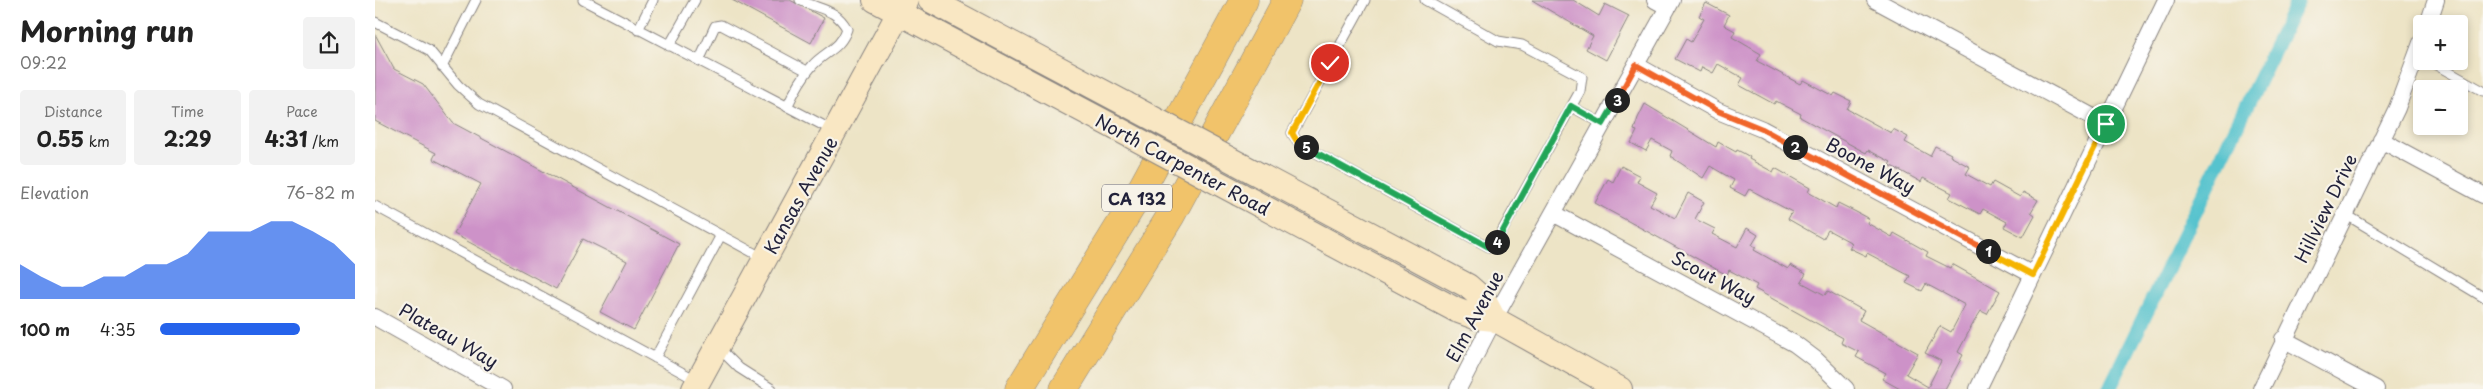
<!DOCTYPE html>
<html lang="en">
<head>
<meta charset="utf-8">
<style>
	:root { --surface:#fff; --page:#f2f2f2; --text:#222; --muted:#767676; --accent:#2563eb }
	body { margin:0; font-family:"Playpen Sans",sans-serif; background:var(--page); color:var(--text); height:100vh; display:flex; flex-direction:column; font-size:19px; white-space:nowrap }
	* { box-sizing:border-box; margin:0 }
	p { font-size:16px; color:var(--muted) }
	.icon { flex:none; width:28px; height:28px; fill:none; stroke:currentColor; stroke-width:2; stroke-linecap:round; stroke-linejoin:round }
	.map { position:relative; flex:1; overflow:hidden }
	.sheet { display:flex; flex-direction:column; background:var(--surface); width:375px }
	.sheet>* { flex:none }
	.controls { position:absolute; left:2038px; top:15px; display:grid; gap:10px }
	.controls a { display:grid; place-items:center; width:55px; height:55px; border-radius:5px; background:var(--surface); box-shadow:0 2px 8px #0003; font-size:25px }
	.pin { position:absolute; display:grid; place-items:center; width:42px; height:42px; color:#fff; margin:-21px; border:2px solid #fff; border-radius:50%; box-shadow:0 1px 5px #0007 }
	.km { position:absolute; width:25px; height:25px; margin:-12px; border-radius:50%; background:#222; color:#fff; font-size:14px; line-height:25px; text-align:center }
	.round { display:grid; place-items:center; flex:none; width:52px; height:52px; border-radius:5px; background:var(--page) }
	.headline { display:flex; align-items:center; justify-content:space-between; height:85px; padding:0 20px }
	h1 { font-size:28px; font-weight:700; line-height:38px }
	.metrics { display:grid; grid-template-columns:repeat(3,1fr); gap:8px; height:85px; padding:5px 20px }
	.metrics div { display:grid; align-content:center; border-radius:5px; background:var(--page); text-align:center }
	.metrics b { font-size:21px; font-weight:700 }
	.metrics small { font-size:14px; font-weight:400 }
	.metrics p { font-size:14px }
	.chart { height:140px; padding:10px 20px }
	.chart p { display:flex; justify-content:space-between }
	.chart svg { width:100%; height:90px; margin-top:5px; fill:var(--accent); opacity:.7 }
	ul { padding:0 20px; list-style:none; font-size:16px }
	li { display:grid; grid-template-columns:80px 60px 1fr; align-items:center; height:38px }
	li i { height:12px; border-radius:6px; background:var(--accent) }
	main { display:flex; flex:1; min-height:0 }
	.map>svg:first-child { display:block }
</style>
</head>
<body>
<main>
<section class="sheet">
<div class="headline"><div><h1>Morning run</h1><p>09:22</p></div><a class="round"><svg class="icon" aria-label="share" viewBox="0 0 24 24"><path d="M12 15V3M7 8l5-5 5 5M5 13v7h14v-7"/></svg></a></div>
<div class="metrics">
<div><p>Distance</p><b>0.55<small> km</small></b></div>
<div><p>Time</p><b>2:29</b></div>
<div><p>Pace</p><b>4:31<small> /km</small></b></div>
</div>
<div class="chart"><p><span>Elevation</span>76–82 m</p>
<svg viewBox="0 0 160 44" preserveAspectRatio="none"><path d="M0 44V27L10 33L20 38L30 38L40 33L50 33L60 27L70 27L80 22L90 11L100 11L110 11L120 6L130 6L140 11L150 17L160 27V44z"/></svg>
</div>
<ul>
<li><b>100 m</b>4:35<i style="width:72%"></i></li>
</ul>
</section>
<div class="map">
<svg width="2108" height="389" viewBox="0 0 2108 389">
	<rect width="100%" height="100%" fill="#f7f3e8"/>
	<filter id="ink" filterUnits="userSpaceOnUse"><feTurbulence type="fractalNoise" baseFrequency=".02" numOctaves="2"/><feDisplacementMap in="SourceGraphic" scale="10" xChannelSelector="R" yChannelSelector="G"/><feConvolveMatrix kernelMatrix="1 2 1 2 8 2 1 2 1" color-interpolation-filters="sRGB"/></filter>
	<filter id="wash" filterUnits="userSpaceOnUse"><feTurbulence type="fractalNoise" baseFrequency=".0096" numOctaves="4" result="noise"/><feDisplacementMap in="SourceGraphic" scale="20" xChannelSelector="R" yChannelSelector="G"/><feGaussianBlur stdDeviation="1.12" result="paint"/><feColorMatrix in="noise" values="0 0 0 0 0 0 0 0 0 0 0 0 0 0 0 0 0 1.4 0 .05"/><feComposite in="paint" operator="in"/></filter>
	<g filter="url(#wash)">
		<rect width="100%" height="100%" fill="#ede4c6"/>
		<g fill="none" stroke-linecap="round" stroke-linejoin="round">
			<path stroke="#56c3ce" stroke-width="15" d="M1734,389L1923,0"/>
		</g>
		<g id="blocks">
			<path fill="#cd92c8" d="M357,0H415L449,18L436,43Z
				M1157,0H1198L1224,16L1230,4L1254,16L1231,60L1211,49L1218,36Z
				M1331,3L1354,15L1349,25L1360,31L1357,37L1386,54L1382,61L1425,84L1428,80L1458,96L1460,93L1476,101L1472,109L1516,133L1518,129L1533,137L1530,142L1555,156L1560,146L1576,154L1575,156L1595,167L1591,174L1615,187L1618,182L1645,197L1648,192L1663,200L1656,212L1660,215L1648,237L1629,227L1632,222L1608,209L1605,214L1574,198L1577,193L1548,178L1546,182L1528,172L1514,165L1516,162L1493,150L1491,153L1425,117L1426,114L1401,101L1399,104L1364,85L1368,78L1343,64L1338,73L1327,67L1325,72L1300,59L1311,39L1316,42L1329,19L1324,16Z
				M0,34L19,69L48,84L78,123L304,244L259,330L225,312L252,261L208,239L181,289L79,234L106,184L58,159L61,153L0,121Z
				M1270,104L1341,147L1343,142L1361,152L1362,150L1368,153L1375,157L1374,159L1398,172L1400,168L1435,188L1433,192L1461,208L1463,203L1481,212L1494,219L1492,223L1517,237L1519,233L1553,252L1551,256L1575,268L1577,264L1625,291L1612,314L1606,311L1599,322L1583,352L1588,355L1570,389H1525L1507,379L1511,373L1481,357L1484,352L1466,343L1468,338L1380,289L1382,285L1354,270L1352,275L1220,203L1233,179L1238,182L1246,166L1265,176L1262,182L1282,193L1275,205L1300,218L1313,193L1329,202L1320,219L1340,229L1337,234L1362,247L1372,228L1383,235L1377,245L1381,247L1379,250L1413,269L1415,265L1431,274L1426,282L1450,295L1453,291L1489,311L1484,320L1543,353L1531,374L1553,387L1566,361L1550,353L1565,326L1576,332L1590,305L1551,284L1547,291L1531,283L1535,276L1492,253L1491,256L1474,248L1477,243L1453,230L1448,239L1413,219L1417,212L1374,189L1370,196L1355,188L1359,180L1335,166L1328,178L1295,156L1297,151L1277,140L1271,151L1256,143L1262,131L1259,130L1263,118Z"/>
		</g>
	</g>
	<g filter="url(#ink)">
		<use href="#blocks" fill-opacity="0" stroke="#888380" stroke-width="1"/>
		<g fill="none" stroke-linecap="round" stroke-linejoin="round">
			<defs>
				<path id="lane" d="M208,0L459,131
					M990,0L917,133L923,143L1114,247L1120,244L1205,91L1207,77L1147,45L1123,41L1050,0
					M0,22L54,50L83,85L104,104L390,259
					M263,30L278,0
					M294,46L320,0
					M324,61L340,26L346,25L432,71
					M2054,61L2108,91
					M67,67L101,0
					M412,107C419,92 426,78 437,66C450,51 465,50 472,29C461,8 444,10 425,0
					M1197,107L1228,124
					M0,206L323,381
					M1970,214L2108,297
					M344,348L364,368L397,389
					M280,358L346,235"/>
				<path id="street" d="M1280,0L1293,7
					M1500,0L1731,124
					M2053,24L2061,0
					M1261,65L1343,111L1387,129L1658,275
					M2006,140L2108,195
					M1178,213L1420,344L1440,359L1471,389
					M0,317L128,389
					M1908,339L2001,389
					M1083,389L1119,319L1297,0
					M1603,389L1791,0
					M1886,389L2022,108L2046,43"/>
				<path id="secondary" d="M500,0L739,127
					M555,0L751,104
					M877,171L1093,286L1109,300L1119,319
					M864,194L1081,310L1100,317L1119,319L1245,389
					M319,389L531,0"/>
				<path id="highway" d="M644,389L761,199L869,0
					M689,389L795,217L912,0"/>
			</defs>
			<use href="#lane" stroke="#888380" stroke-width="11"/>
			<use href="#street" stroke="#888380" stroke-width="18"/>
			<use href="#secondary" stroke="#888380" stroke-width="26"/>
			<use href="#highway" stroke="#888380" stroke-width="29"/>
			<use href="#lane" stroke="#fff" stroke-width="9"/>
			<use href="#street" stroke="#fff" stroke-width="16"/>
			<use href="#secondary" stroke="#f9e7c3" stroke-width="24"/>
			<use href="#highway" stroke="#f1c36a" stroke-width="28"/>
			<defs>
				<path id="secondary-bridge" d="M751,104L877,171
					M739,127L864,194"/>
			</defs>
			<use href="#secondary-bridge" stroke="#888380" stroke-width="26" stroke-linecap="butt"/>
			<use href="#secondary-bridge" stroke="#f9e7c3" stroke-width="24"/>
		</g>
	</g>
	<g fill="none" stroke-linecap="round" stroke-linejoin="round" filter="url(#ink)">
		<defs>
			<path id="split-1" d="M1613,251L1658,275L1731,124"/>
			<path id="split-2" d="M1420,147L1613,251"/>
			<path id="split-3" d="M1242,100L1261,65L1343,111L1387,129L1420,147"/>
			<path id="split-4" d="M1122,242L1196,106L1228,124L1242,100"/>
			<path id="split-5" d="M931,147L1114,247L1122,242"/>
			<path id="split-6" d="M931,147L923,143L917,133L955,63"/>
		</defs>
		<use href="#split-1" stroke="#fff" stroke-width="10"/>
		<use href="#split-2" stroke="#fff" stroke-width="10"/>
		<use href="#split-3" stroke="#fff" stroke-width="10"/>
		<use href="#split-4" stroke="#fff" stroke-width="10"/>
		<use href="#split-5" stroke="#fff" stroke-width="10"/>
		<use href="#split-6" stroke="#fff" stroke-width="10"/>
		<use href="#split-1" stroke="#f5b400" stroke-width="6"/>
		<use href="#split-2" stroke="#f0652b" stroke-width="6"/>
		<use href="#split-3" stroke="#f0652b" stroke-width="6"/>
		<use href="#split-4" stroke="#22a559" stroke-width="6"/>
		<use href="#split-5" stroke="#22a559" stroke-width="6"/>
		<use href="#split-6" stroke="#f5b400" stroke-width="6"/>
	</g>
	<g text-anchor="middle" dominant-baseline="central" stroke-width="4.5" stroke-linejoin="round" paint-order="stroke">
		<rect fill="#f7f3e8" stroke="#62616f" stroke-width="1" x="727" y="184.5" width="70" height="27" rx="4"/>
		<g font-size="16" font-weight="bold" fill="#22223b">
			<text x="762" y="198">CA 132</text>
		</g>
		<g font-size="18" fill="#22223b" stroke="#f7f3e8">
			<text transform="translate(808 164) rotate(28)">North Carpenter Road</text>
			<text transform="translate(1496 165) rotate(28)">Boone Way</text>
			<text transform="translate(425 195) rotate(-61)">Kansas Avenue</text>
			<text transform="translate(1950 208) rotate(-64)">Hillview Drive</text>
			<text transform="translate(1339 277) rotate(28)">Scout Way</text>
			<text transform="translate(1099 316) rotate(-62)">Elm Avenue</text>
			<text transform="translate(74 335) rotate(30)">Plateau Way</text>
		</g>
	</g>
</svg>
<div class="controls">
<a>+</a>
<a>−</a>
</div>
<div class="pin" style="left:1731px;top:124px;background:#1e9e55"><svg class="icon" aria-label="arrive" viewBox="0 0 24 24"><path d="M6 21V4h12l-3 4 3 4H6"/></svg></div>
<div class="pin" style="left:955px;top:63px;background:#d93025"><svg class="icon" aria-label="check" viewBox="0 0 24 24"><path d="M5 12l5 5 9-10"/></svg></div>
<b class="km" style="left:1613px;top:251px">1</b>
<b class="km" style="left:1420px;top:147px">2</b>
<b class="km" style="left:1242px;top:100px">3</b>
<b class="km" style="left:1122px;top:242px">4</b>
<b class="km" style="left:931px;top:147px">5</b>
</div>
</main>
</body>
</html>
